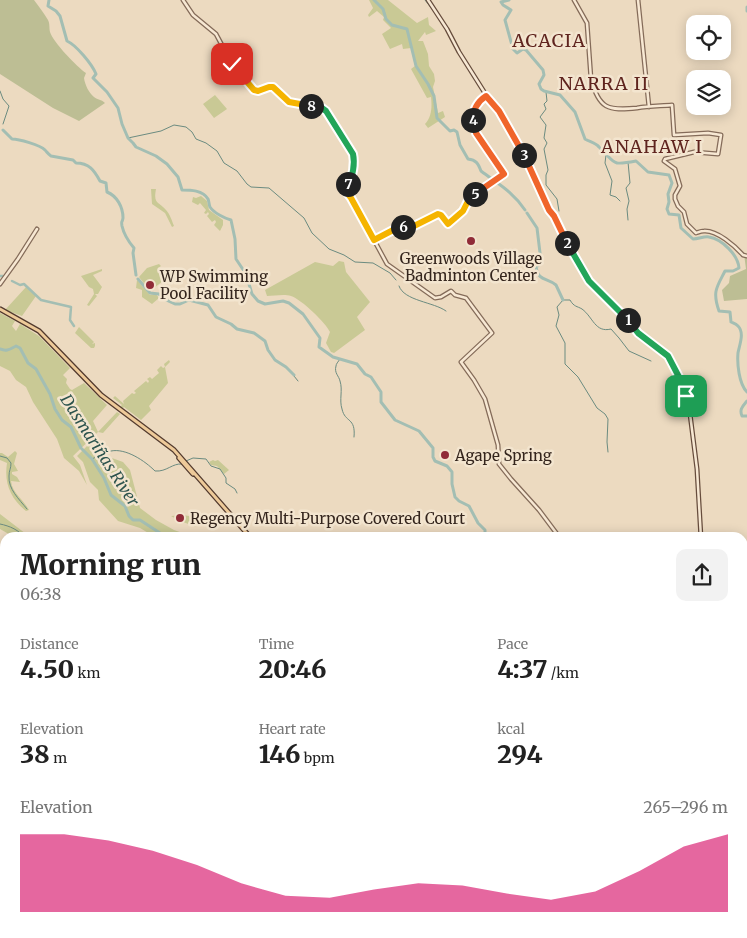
<!DOCTYPE html>
<html lang="en">
<head>
<meta charset="utf-8">
<style>
	:root { --surface:#fff; --page:#f2f2f2; --text:#222; --muted:#767676; --accent:#db2777 }
	body { margin:0; font-family:Merriweather,serif; background:var(--page); color:var(--text); height:100vh; display:flex; flex-direction:column; font-size:19px; white-space:nowrap }
	* { box-sizing:border-box; margin:0 }
	p { font-size:16px; color:var(--muted) }
	.icon { flex:none; width:28px; height:28px; fill:none; stroke:currentColor; stroke-width:2; stroke-linecap:round; stroke-linejoin:round }
	.map { position:relative; flex:1; overflow:hidden }
	.panel { position:absolute; left:0px; top:532px; width:748px; height:406px; display:flex; flex-direction:column; background:var(--surface); border-radius:15px 15px 0 0; box-shadow:0 2px 12px #0003 }
	.panel>* { flex:none }
	.controls { position:absolute; left:686px; top:15px; display:grid; gap:10px }
	.controls a { display:grid; place-items:center; width:45px; height:45px; border-radius:10px; background:var(--surface); box-shadow:0 2px 12px #0003; font-size:25px }
	.pin { position:absolute; display:grid; place-items:center; width:42px; height:42px; color:#fff; margin:-21px; border-radius:10px; box-shadow:0 2px 8px #0006 }
	.km { position:absolute; width:25px; height:25px; margin:-12px; border-radius:50%; background:#222; color:#fff; font-size:14px; line-height:25px; text-align:center }
	.round { display:grid; place-items:center; flex:none; width:52px; height:52px; border-radius:10px; background:var(--page) }
	.headline { display:flex; align-items:center; justify-content:space-between; height:85px; padding:0 20px }
	h1 { font-size:28px; font-weight:800; line-height:38px }
	.stats { display:grid; grid-template-columns:repeat(3,1fr); gap:8px; height:85px; padding:5px 20px }
	.stats div { display:grid; align-content:center }
	.stats b { font-size:25px; font-weight:800 }
	.stats small { font-size:14px; font-weight:400 }
	.stats p { font-size:14px }
	.chart { height:140px; padding:10px 20px }
	.chart p { display:flex; justify-content:space-between }
	.chart svg { width:100%; height:90px; margin-top:5px; fill:var(--accent); opacity:.7 }
	.map>svg:first-child { display:block }
</style>
</head>
<body>
<div class="map">
<svg width="747" height="938" viewBox="0 0 747 938">
	<rect width="100%" height="100%" fill="#ecdac0"/>
	<path fill="#c9c995" d="M369,0H388L417,23L428,17L429,25L436,31L426,35L425,32L418,41H423L428,54L429,66L434,74L435,81L433,87L438,113L443,111L445,117L428,128L425,124C432,117 432,106 431,97L427,98L411,69L415,66L411,48L403,49L402,44L390,49L382,34L391,28L383,20L384,17L377,11L369,17L368,15L373,8Z
		M215,95L227,109L214,118L203,104Z
		M151,189H156C153,205 159,201 166,210C170,214 172,221 174,226L172,227L165,213L152,204Z
		M201,196L207,201L209,210L223,220V225L220,231L214,225L216,222L215,220L212,222L207,216L209,214L208,212L206,214L204,213L206,210L200,203L198,205L192,202L193,197L196,198Z
		M339,261L344,262L346,272L370,302L357,317L365,330L334,353L331,352L326,343L330,332C326,323 301,299 291,296C284,294 274,296 267,296L265,290L315,262L333,266Z
		M159,264L161,266L158,268L167,278L150,291L139,277L147,268Z
		M102,269V271L93,275L102,287L98,294H95L97,296L89,306L87,305L94,294L93,289L89,287L81,276Z
		M137,280L150,295L156,294L159,298L152,304L142,297V290L136,288Z
		M26,287L36,296L22,316L5,310Z
		M0,313L15,321L12,326L16,331L20,324L39,336L70,368L63,375L67,379L66,383L70,389L72,390L84,383L107,405L93,421L98,432L117,412L120,414L103,433L98,432L73,456L80,465L87,485L79,471L64,458L57,439L33,402L26,387L16,380L10,371L0,366Z
		M79,327L94,342L92,344L95,343V346L96,344L94,348H91L75,333Z
		M169,360L170,362L165,367L168,383L149,406L151,410L141,420L124,407L121,410L119,408L122,405L113,398L115,396L124,404L123,401L132,393L134,394L136,393L134,391L146,381L148,383L149,381L147,379L150,377L152,379L159,373L157,370L161,366L163,368L165,367L164,364Z
		M92,441L95,442L98,453L123,462L130,470L140,508L156,520L174,530L194,537H155L140,528L118,521L99,500L98,490L90,482L83,462L77,456Z
		M15,451L17,453L14,464L18,471L12,472V474L17,477L20,482L11,481C12,493 24,500 29,510L26,511C10,498 4,483 7,463L0,460V453H2L8,457Z
		M213,460L215,461L218,460L229,470L224,474L217,466L211,465L209,462Z
		M0,514L30,537H14L0,529Z
		M183,515L189,516L196,527L178,520L171,516Z
		M0,565L5,568V592L0,585Z"/>
	<path fill="#bdbe94" d="M0,0H34C39,7 44,13 48,20C50,24 49,27 50,32C53,42 77,67 86,73L84,78C85,85 89,93 94,97C98,100 101,99 105,103L79,121L53,108L0,74Z
		M744,254H747V299L724,301L722,290L729,283L730,276L746,269Z"/>
	<g fill="none" stroke-linecap="round" stroke-linejoin="round">
		<path stroke="#6b8b80" stroke-width="1" d="M425,0L432,9
			M0,91L3,99L9,106L3,124
			M546,92L547,101L544,104L546,109L540,117L546,125L544,138L547,143L544,149L548,170L546,175V185L557,199L559,211
			M128,138L161,131L174,125L186,127L192,132L196,139L206,143L217,151L224,163L237,171L247,184L251,187L269,188L304,218L312,233L329,249L344,255L355,262L373,263L390,273L396,280
			M606,155L605,163L612,181L610,195L616,197L620,201
			M628,220L627,209L629,201L626,188L630,183L628,162
			M399,286C404,301 434,302 446,311
			M340,359C338,362 336,364 336,366C334,373 339,376 340,381C343,390 339,400 342,409C345,423 356,417 354,437
			M294,376L298,381
			M608,452L607,442L608,419L605,414L597,408L578,377L565,364V343L556,326L559,315L557,307L563,300H570C574,307 577,306 582,309C593,317 595,333 611,329L619,338L629,351L651,361
			M0,456L7,458L11,463C11,469 9,470 9,476C8,489 19,499 27,509
			M92,459C98,456 105,452 111,451C126,448 145,461 155,471C167,472 172,463 182,464
			M186,461L193,458L206,459L211,466L220,469L226,478V483L235,489L237,493
			M0,524C10,526 19,530 25,538
			M0,585L5,592
			M0,705L5,710
			M0,737L5,738
			M217,934H218
			M261,934L264,938
			M187,938V934"/>
		<path stroke="#a3beb3" stroke-width="2.5" d="M0,276H3
			M12,281L20,285L24,284L41,300L71,307L70,320L74,326"/>
		<path stroke="#a3beb3" stroke-width="3" d="M49,0L48,6L56,11L60,16L67,41C76,45 92,64 96,74L93,78L107,92L118,108L122,124L128,138L133,143L136,147L156,156L167,164L178,177L182,190C190,190 203,190 208,199C209,201 209,205 210,207C214,213 224,218 231,220L235,239L236,259L246,274L252,294L258,301L265,304L283,301L289,303L303,314L320,338L319,347L333,357L357,364L365,374L371,377L381,392V402L395,420L419,431L433,448V457L435,461L447,466L452,472V484L455,497L459,501L469,506L478,523L485,530V538
			M374,0L383,9L386,19L392,25L407,29L416,66L428,84L434,96L437,118L450,131L454,130L457,132L460,145L468,159C476,160 478,163 481,171C498,184 512,191 525,210
			M509,0L501,2L503,5L511,10L505,20L513,49L517,53L523,49L526,50L543,70L544,75L539,84L541,89L544,91L560,95L575,112L585,139C590,142 596,143 599,147C616,163 610,166 636,161L648,172L669,175L672,183L668,194L669,202L667,209L669,214L679,215L681,228L693,239C699,239 704,236 709,237C722,239 738,255 739,268L733,271H725C717,287 712,291 719,311L730,312L731,322C733,323 736,324 738,326C745,333 739,346 738,353C737,364 739,384 747,392
			M747,7V11
			M3,130L12,139C19,139 40,145 45,150C47,152 48,154 51,156L73,160L76,163C89,163 94,170 100,181L106,183L107,192C117,196 123,207 123,218C122,224 121,220 122,226C124,235 128,241 134,248L133,253L136,275
			M527,213L537,228L541,261L539,265L536,267C539,282 546,277 556,285L563,300
			M138,279L150,293L159,294L164,299L175,304H180L189,300L208,305L216,317L231,324L237,329L254,333L265,341L268,350L275,360L286,367L294,375
			M0,349C7,352 10,349 16,346L20,348L28,363L36,369L50,394L55,409L62,420L71,427L81,448L92,459L104,478L111,495L125,506L129,516L133,520H140L163,535L172,538
			M747,401C743,406 739,409 742,416H747
			M482,934L484,938
			M715,934L717,938"/>
		<defs>
			<path id="tertiary" d="M183,0L193,15L216,34L232,64L252,90C260,93 263,86 271,87C279,88 282,98 288,102C300,108 316,103 326,111L354,157L350,180L344,189L354,203L387,264L435,298L441,297L451,291L455,295L466,298L492,333L461,362L474,380L485,399L498,445L499,464L511,479L539,510L560,538
				M574,0L587,23L591,79C599,109 608,111 637,108C649,106 661,106 672,105L674,135L708,133L721,135L718,154L694,152L665,159L664,161L675,169L680,186L675,195V199L678,206L684,212L687,224L696,233C699,232 701,231 704,231C717,230 735,246 743,255L747,256
				M638,0L649,107
				M374,240L403,226L404,231L439,212L448,224L463,211L470,197L504,174L476,133C471,118 473,105 486,96
				M0,284L18,259L37,229"/>
			<path id="secondary" d="M428,0L447,29L459,52L488,98L499,111L507,123L529,165L549,210L554,216L571,251L589,281L622,314L638,333L668,356L679,377L689,406L697,469L701,538
				M742,827L747,848
				M639,934L642,938"/>
			<path id="primary" d="M0,309L39,331L101,395L174,450L251,538
				M179,458L193,474
				M599,934V938"/>
			<path id="motorway" d="M742,727L747,731
				M0,899L5,897"/>
		</defs>
		<use href="#tertiary" stroke="#846b59" stroke-width="5"/>
		<use href="#secondary" stroke="#664c3c" stroke-width="5"/>
		<use href="#primary" stroke="#523a2d" stroke-width="5.5"/>
		<use href="#motorway" stroke="#523a2d" stroke-width="7"/>
		<use href="#tertiary" stroke="#f7e8d3" stroke-width="2.5"/>
		<use href="#secondary" stroke="#f7e8d3" stroke-width="2.5"/>
		<use href="#primary" stroke="#eeca99" stroke-width="3"/>
		<use href="#motorway" stroke="#d98f53" stroke-width="4.5"/>
	</g>
	<g fill="none" stroke-linecap="round" stroke-linejoin="round">
		<defs>
			<path id="split-1" d="M628,320L638,333L668,356L679,377L686,396"/>
			<path id="split-2" d="M567,243L589,281L628,320"/>
			<path id="split-3" d="M524,155L549,210L554,216L567,243"/>
			<path id="split-4" d="M473,120C473,109 477,102 486,96L499,111L524,155"/>
			<path id="split-5" d="M473,120L476,133L504,174L475,194"/>
			<path id="split-6" d="M403,227L404,231L438,214L441,215L448,224L463,211L470,197L475,194"/>
			<path id="split-7" d="M348,184L344,189L351,198L374,240L397,228L403,227"/>
			<path id="split-8" d="M311,106L322,108L326,111L353,154C355,163 353,177 348,184"/>
			<path id="split-9" d="M232,64L254,90L258,91L269,87H273L289,102L311,106"/>
		</defs>
		<use href="#split-1" stroke="#fff" stroke-width="10"/>
		<use href="#split-2" stroke="#fff" stroke-width="10"/>
		<use href="#split-3" stroke="#fff" stroke-width="10"/>
		<use href="#split-4" stroke="#fff" stroke-width="10"/>
		<use href="#split-5" stroke="#fff" stroke-width="10"/>
		<use href="#split-6" stroke="#fff" stroke-width="10"/>
		<use href="#split-7" stroke="#fff" stroke-width="10"/>
		<use href="#split-8" stroke="#fff" stroke-width="10"/>
		<use href="#split-9" stroke="#fff" stroke-width="10"/>
		<use href="#split-1" stroke="#22a559" stroke-width="6"/>
		<use href="#split-2" stroke="#22a559" stroke-width="6"/>
		<use href="#split-3" stroke="#f0652b" stroke-width="6"/>
		<use href="#split-4" stroke="#f0652b" stroke-width="6"/>
		<use href="#split-5" stroke="#f0652b" stroke-width="6"/>
		<use href="#split-6" stroke="#f5b400" stroke-width="6"/>
		<use href="#split-7" stroke="#f5b400" stroke-width="6"/>
		<use href="#split-8" stroke="#22a559" stroke-width="6"/>
		<use href="#split-9" stroke="#f5b400" stroke-width="6"/>
	</g>
	<g fill="#902b37" stroke="#f3e5cf" stroke-width="2">
		<circle cx="471" cy="241" r="5"/>
		<circle cx="150" cy="285" r="5"/>
		<circle cx="445" cy="455" r="5"/>
		<circle cx="180" cy="518" r="5"/>
	</g>
	<g text-anchor="middle" dominant-baseline="central" stroke-width="5" stroke-linejoin="round" paint-order="stroke">
		<g font-size="15" fill="#34251d" stroke="#f3e5cf" text-anchor="start">
			<text x="471" y="258" text-anchor="middle">Greenwoods Village<tspan x="471" dy="17">Badminton Center</tspan></text>
			<text x="160" y="276">WP Swimming<tspan x="160" dy="17">Pool Facility</tspan></text>
			<text x="455" y="455">Agape Spring</text>
			<text x="190" y="518">Regency Multi-Purpose Covered Court</text>
		</g>
		<g font-size="16" font-style="italic" fill="#2c534d" stroke="#f3e5cf">
			<text transform="translate(100 450) rotate(57)">Dasmariñas River</text>
		</g>
		<g font-size="18" letter-spacing="1" fill="#5f241e" stroke="#f3e5cf">
			<text x="549" y="40">ACACIA</text>
			<text x="604" y="83">NARRA II</text>
			<text x="652" y="146">ANAHAW I</text>
		</g>
	</g>
</svg>
<div class="controls">
<a><svg class="icon" aria-label="locate" viewBox="0 0 24 24"><circle cx="12" cy="12" r="6"/><path d="M12 2v4M12 18v4M2 12h4M18 12h4"/></svg></a>
<a><svg class="icon" aria-label="layers" viewBox="0 0 24 24"><path d="M12 4l9 5-9 5-9-5zM3 14l9 5 9-5"/></svg></a>
</div>
<div class="pin" style="left:686px;top:396px;background:#1e9e55"><svg class="icon" aria-label="arrive" viewBox="0 0 24 24"><path d="M6 21V4h12l-3 4 3 4H6"/></svg></div>
<div class="pin" style="left:232px;top:64px;background:#d93025"><svg class="icon" aria-label="check" viewBox="0 0 24 24"><path d="M5 12l5 5 9-10"/></svg></div>
<b class="km" style="left:628px;top:320px">1</b>
<b class="km" style="left:567px;top:243px">2</b>
<b class="km" style="left:524px;top:155px">3</b>
<b class="km" style="left:473px;top:120px">4</b>
<b class="km" style="left:475px;top:194px">5</b>
<b class="km" style="left:403px;top:227px">6</b>
<b class="km" style="left:348px;top:184px">7</b>
<b class="km" style="left:311px;top:106px">8</b>
<section class="panel">
<div class="headline"><div><h1>Morning run</h1><p>06:38</p></div><a class="round"><svg class="icon" aria-label="share" viewBox="0 0 24 24"><path d="M12 15V3M7 8l5-5 5 5M5 13v7h14v-7"/></svg></a></div>
<div class="stats">
<div><p>Distance</p><b>4.50<small> km</small></b></div>
<div><p>Time</p><b>20:46</b></div>
<div><p>Pace</p><b>4:37<small> /km</small></b></div>
</div>
<div class="stats">
<div><p>Elevation</p><b>38<small> m</small></b></div>
<div><p>Heart rate</p><b>146<small> bpm</small></b></div>
<div><p>kcal</p><b>294</b></div>
</div>
<div class="chart"><p><span>Elevation</span>265–296 m</p>
<svg viewBox="0 0 160 44" preserveAspectRatio="none"><path d="M0 44V6L10 6L20 9L30 14L40 21L50 30L60 36L70 37L80 33L90 30L100 31L110 35L120 38L130 34L140 24L150 12L160 6V44z"/></svg>
</div>
</section>
</div>
</body>
</html>
